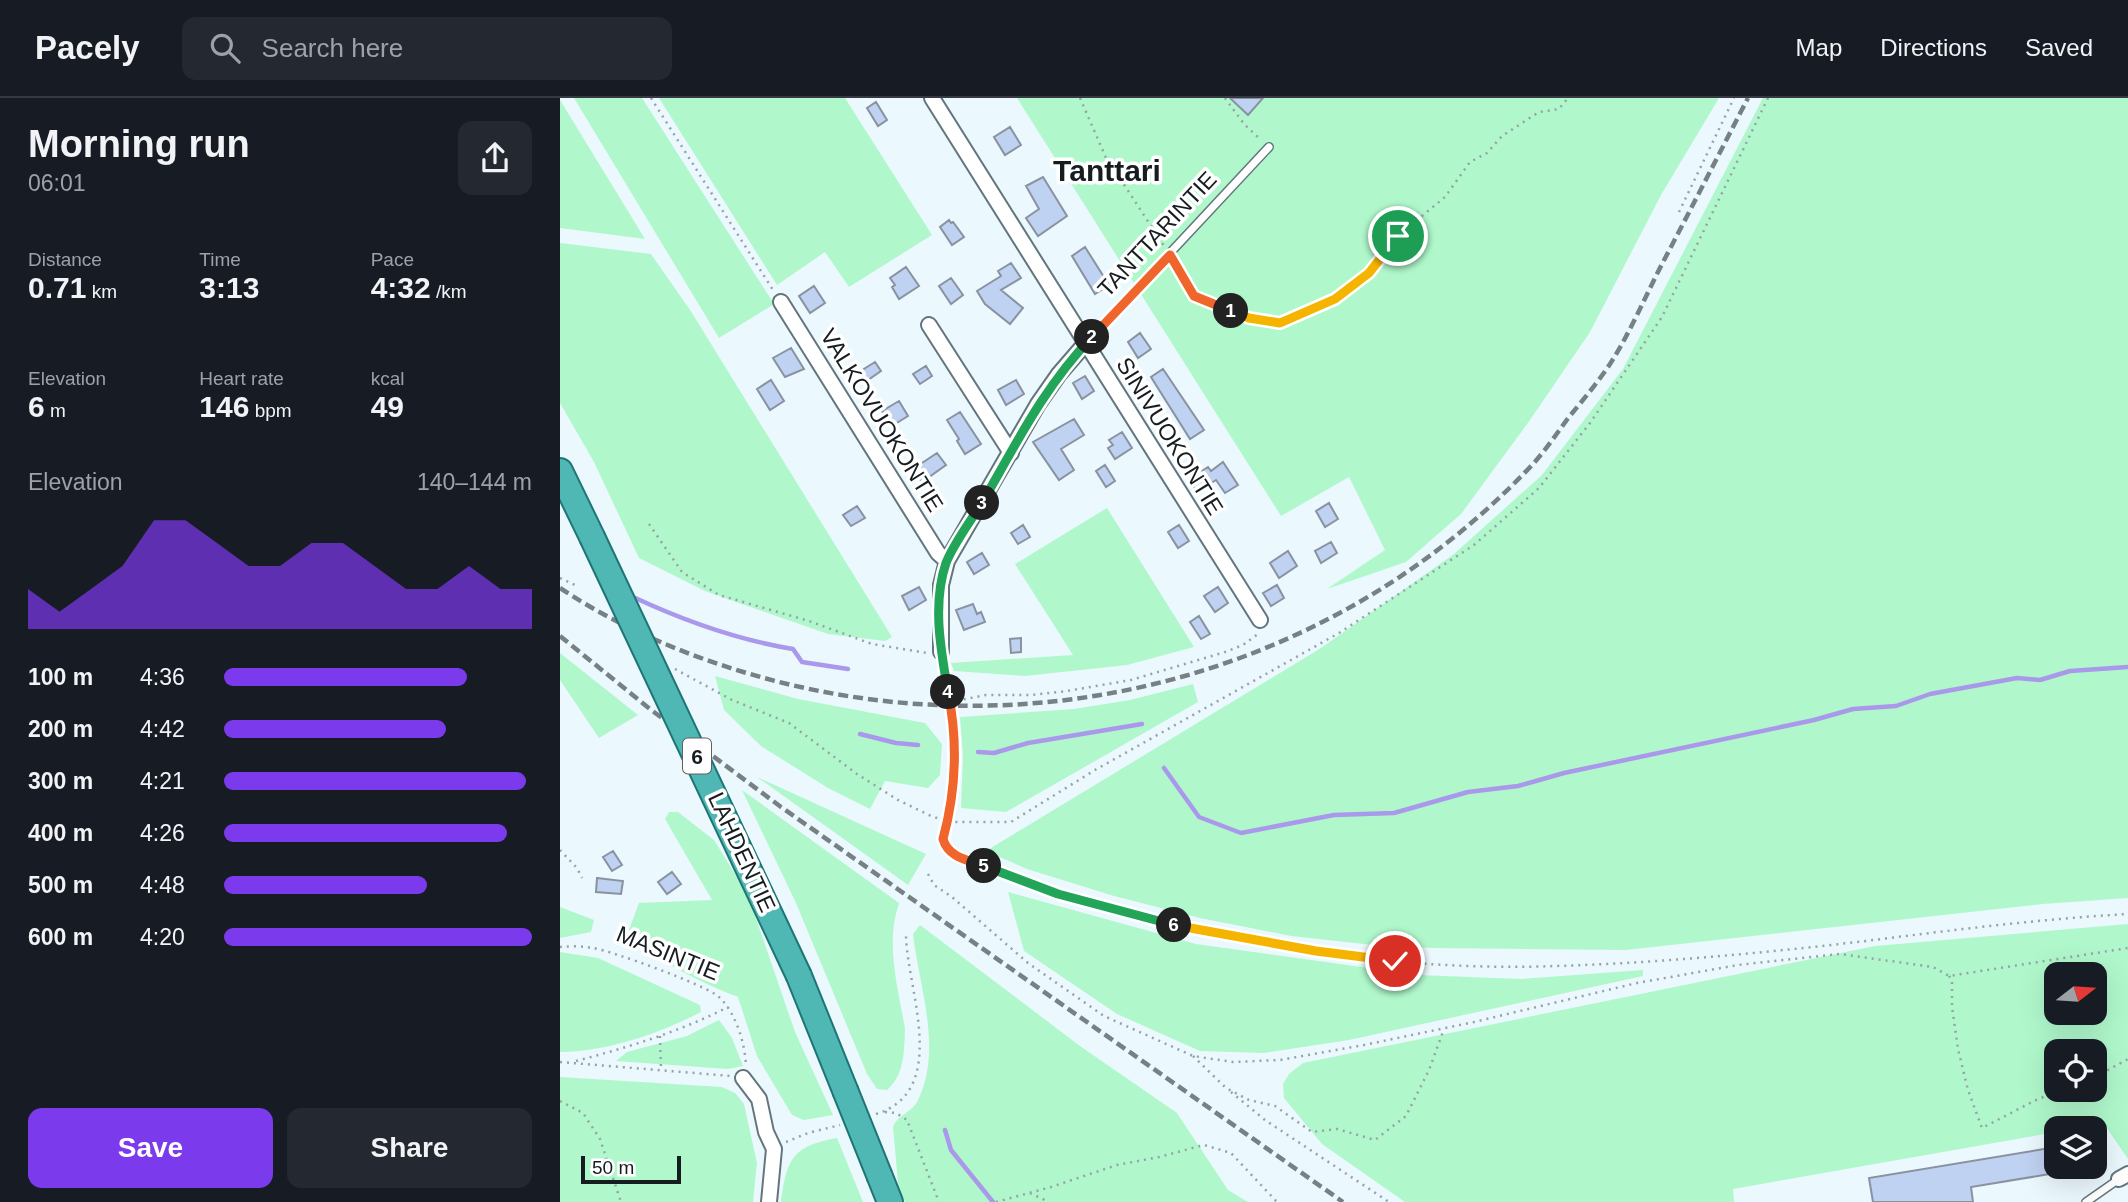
<!DOCTYPE html>
<html lang="en">
<head>
<meta charset="utf-8">
<style>
	:root { --surface:#171b24; --page:#242831; --text:#f1f3f6; --muted:#9ea1a6; --line:#363941; --accent:#7c3aed }
	body { margin:0; font-family:Arial,sans-serif; background:var(--page); color:var(--text); height:100vh; display:flex; flex-direction:column; font-size:26px; white-space:nowrap }
	* { box-sizing:border-box; margin:0 }
	p { font-size:23px; color:var(--muted) }
	.icon { flex:none; width:38px; height:38px; fill:none; stroke:currentColor; stroke-width:2; stroke-linecap:round; stroke-linejoin:round }
	.map { position:relative; flex:1; overflow:hidden }
	.sheet { display:flex; flex-direction:column; background:var(--surface); width:560px }
	.sheet>* { flex:none }
	.needle { width:46px; rotate:73deg }
	.tools { position:absolute; left:1484px; top:864px; display:grid; gap:14px }
	.tools a { display:grid; place-items:center; width:63px; height:63px; border-radius:14px; background:var(--surface); box-shadow:0 7px 28px #0002; font-size:35px }
	.scale { position:absolute; left:21px; bottom:18px; width:100px; box-sizing:border-box; padding-left:7px; border:4px solid #161d20; border-top:0; font-size:19px; line-height:24px; white-space:nowrap; color:#161d20; -webkit-text-stroke:5px #fff; paint-order:stroke }
	.pin { position:absolute; display:grid; place-items:center; width:60px; height:60px; color:#fff; margin:-30px; border:4px solid #fff; border-radius:50%; box-shadow:0 2px 7px #0007 }
	.km { position:absolute; width:35px; height:35px; margin:-18px; border-radius:50%; background:#222; color:#fff; font-size:19px; line-height:35px; text-align:center }
	.round { display:grid; place-items:center; flex:none; width:74px; height:74px; border-radius:14px; background:var(--page) }
	.headline { display:flex; align-items:center; justify-content:space-between; height:119px; padding:0 28px }
	h1 { font-size:38px; font-weight:700; line-height:52px }
	.figures { display:grid; grid-template-columns:repeat(3,1fr); gap:10px; height:119px; padding:7px 28px }
	.figures div { display:grid; align-content:center }
	.figures b { font-size:30px; font-weight:700 }
	.figures small { font-size:19px; font-weight:400 }
	.figures p { font-size:19px }
	.chart { height:196px; padding:14px 28px }
	.chart p { display:flex; justify-content:space-between }
	.chart svg { width:100%; height:126px; margin-top:7px; fill:var(--accent); opacity:.7 }
	.action { display:flex; gap:14px; margin-top:auto; padding:14px 28px }
	.action a { flex:1; height:80px; border-radius:14px; background:var(--accent); color:#fff; font-size:28px; font-weight:700; line-height:80px; text-align:center }
	.action a+a { background:var(--page); color:var(--text) }
	ul { padding:0 28px; list-style:none; font-size:23px }
	li { display:grid; grid-template-columns:112px 84px 1fr; align-items:center; height:52px }
	li i { height:18px; border-radius:9px; background:var(--accent) }
	header { display:flex; align-items:center; gap:42px; box-sizing:border-box; height:98px; padding:0 35px; background:var(--surface); border-bottom:2px solid var(--line) }
	header strong { font-size:33px }
	nav { display:flex; gap:38px; margin-inline-start:auto; font-size:24px }
	.search { width:490px; height:63px; background:var(--page); display:flex; align-items:center; gap:18px; box-sizing:border-box; padding:0 24px; border-radius:14px; color:var(--muted); font-size:26px }
	main { display:flex; flex:1; min-height:0 }
	.map>svg:first-child { display:block }
</style>
</head>
<body>
<header>
<strong>Pacely</strong>
<div class="search"><svg class="icon" aria-label="search" viewBox="0 0 24 24"><circle cx="10" cy="10" r="6"/><path d="M15 15l6 6"/></svg>Search here</div>
<nav><a>Map</a><a>Directions</a><a>Saved</a></nav>
</header>
<main>
<section class="sheet">
<div class="headline"><div><h1>Morning run</h1><p>06:01</p></div><a class="round"><svg class="icon" aria-label="share" viewBox="0 0 24 24"><path d="M12 15V3M7 8l5-5 5 5M5 13v7h14v-7"/></svg></a></div>
<div class="figures">
<div><p>Distance</p><b>0.71<small> km</small></b></div>
<div><p>Time</p><b>3:13</b></div>
<div><p>Pace</p><b>4:32<small> /km</small></b></div>
</div>
<div class="figures">
<div><p>Elevation</p><b>6<small> m</small></b></div>
<div><p>Heart rate</p><b>146<small> bpm</small></b></div>
<div><p>kcal</p><b>49</b></div>
</div>
<div class="chart"><p><span>Elevation</span>140–144 m</p>
<svg viewBox="0 0 160 44" preserveAspectRatio="none"><path d="M0 44V30L10 38L20 30L30 22L40 6L50 6L60 14L70 22L80 22L90 14L100 14L110 22L120 30L130 30L140 22L150 30L160 30V44z"/></svg>
</div>
<ul>
<li><b>100 m</b>4:36<i style="width:79%"></i></li>
<li><b>200 m</b>4:42<i style="width:72%"></i></li>
<li><b>300 m</b>4:21<i style="width:98%"></i></li>
<li><b>400 m</b>4:26<i style="width:92%"></i></li>
<li><b>500 m</b>4:48<i style="width:66%"></i></li>
<li><b>600 m</b>4:20<i style="width:100%"></i></li>
</ul>
<div class="action"><a>Save</a><a>Share</a></div>
</section>
<div class="map">
<svg width="1568" height="1104" viewBox="0 0 1568 1104">
	<rect width="100%" height="100%" fill="#ebf8fd"/>
	<path fill="#b0f8cc" fill-rule="evenodd" d="M14,0H82L214,206L159,240Z
		M99,0H285L372,137L289,189L265,154L217,187Z
		M457,0H1159L1101,97L1030,234L970,322L901,416L846,464L767,491L825,452L789,379L721,418Z
		M1203,0H1568V800L1483,806L1066,852L872,850L813,847L731,838L640,820L554,798L467,771L426,753L761,550L894,456L982,377L1063,271Z
		M0,2L85,141L0,130Z
		M0,145L91,156L132,215L332,539L325,543L268,536L145,493L79,460L34,364L0,305Z
		M547,410L634,549L567,567L465,578L394,573L391,565L513,557L455,466Z
		M0,555L78,617L39,640L0,582Z
		M155,578L238,601L365,625L382,646L380,677L368,690L325,683L310,711L268,690L201,648L164,612Z
		M633,586L638,604L446,714L401,710L403,658L400,619L514,611L570,602Z
		M197,679L366,756L348,787Z
		M182,692L339,805C325,846 338,889 345,931C344,953 345,976 327,992L317,991L307,976L236,805Z
		M109,714H118L154,742L188,797L235,934L273,1017L244,1022L232,1017L197,958L178,899C139,884 100,864 67,837L79,805L152,802L105,721Z
		M448,794L636,846L859,877L961,881L1083,872V878L789,942L703,955L640,953L557,916L464,853Z
		M0,809L34,822L31,834L0,840Z
		M1568,826V1061L1544,1026L1515,1031H1496V1034L1173,1091L1174,1104H845L762,1046L724,1000L723,986L729,976L743,965L1315,848ZM1496,877H1535V915H1496ZM1496,954H1535V992H1496Z
		M360,827L520,948L617,1015L668,1092L688,1104H345L338,1085L333,1029C338,1016 353,1014 358,1002C383,951 359,889 353,836Z
		M0,854L38,860L140,907L141,914C101,935 46,954 0,954Z
		M159,922L172,940L183,968L168,971L56,963L67,954L127,938Z
		M0,979L162,989L175,995L184,1006L197,1065L193,1104H0Z
		M277,1040L303,1104H221C227,1061 232,1048 277,1040Z"/>
	<g fill="none" stroke-linecap="round" stroke-linejoin="round">
		<path stroke="#aa98eb" stroke-width="4.5" d="M71,498C122,522 178,542 233,551L242,564L288,571
			M300,636L336,645L358,647
			M418,654L434,655L468,645L582,626
			M604,670L639,719L681,735L774,717L834,715L908,694L958,688L1004,675L1254,622L1293,611L1336,608L1370,596L1457,580L1480,582L1510,573L1568,569
			M385,1032L391,1052L433,1104"/>
	</g>
	<path fill="#bfd2f1" stroke="#8992a1" stroke-width="2" d="M670,0H703L688,17Z
		M316,4L327,22L318,28L307,10Z
		M450,29L461,47L445,57L434,39Z
		M483,79L507,118L478,138L466,120L479,111L466,88Z
		M389,122L391,125L393,124L404,139L392,147L380,129Z
		M525,149L549,187L535,196L512,158Z
		M451,165L461,180L441,192L463,210L450,226L425,206L417,193L441,178L438,173Z
		M346,169L359,188L339,201L332,189L335,187L330,180Z
		M391,180L403,197L391,206L379,188Z
		M254,188L265,205L250,215L239,198Z
		M580,235L591,251L578,260L568,244Z
		M231,250L244,271L225,279L213,260Z
		M315,264L321,273L305,284L299,274Z
		M366,268L372,278L360,286L353,276Z
		M603,271L644,332L630,341L591,279Z
		M525,278L534,293L522,301L513,285Z
		M211,282L224,303L210,312L197,291Z
		M456,282L464,296L446,307L438,292Z
		M339,303L348,318L332,328L322,313Z
		M400,314L421,346L405,356L397,343L399,341L387,322Z
		M514,321L524,337L501,351L514,372L499,382L473,344Z
		M562,334L572,350L555,361L548,350L553,347L549,342Z
		M377,355L386,367L362,384L353,371Z
		M663,364L678,387L665,395L656,382L637,394L629,381L648,369L651,373Z
		M545,367L555,383L546,389L536,373Z
		M769,405L778,421L765,429L756,413Z
		M297,408L305,420L291,428L283,417Z
		M463,427L470,439L458,446L451,435Z
		M619,427L629,443L618,450L608,434Z
		M771,444L777,455L761,465L755,453Z
		M728,453L737,468L719,480L710,465Z
		M422,455L429,467L414,476L407,464Z
		M717,487L724,500L711,508L703,495Z
		M359,489L366,502L349,512L342,498Z
		M658,489L668,505L655,514L644,498Z
		M413,506L417,516L421,514L425,524L404,532L396,512Z
		M639,518L650,536L641,541L630,524Z
		M461,540V554L451,555L450,541Z
		M53,753L62,767L52,773L43,759Z
		M112,774L121,786L107,796L98,784Z
		M37,780L63,783L61,796L36,794Z
		M1496,1049V1075L1411,1089L1413,1104H1313L1309,1080Z"/>
	<g fill="none" stroke-linecap="round" stroke-linejoin="round">
		<defs>
			<path id="service" d="M525,246L709,49
				M1526,1104L1559,1081"/>
			<path id="minor" d="M372,0L700,522
				M221,204L378,455L387,463
				M369,227L451,355
				M381,554V487L387,463L478,306L499,276L525,246
				M183,980L199,1001L206,1034L214,1051L209,1104
				M1559,1081L1568,1076"/>
			<path id="trunk" d="M0,373L32,439
				M239,878L285,992
				M320,1079L330,1104"/>
		</defs>
		<use href="#service" stroke="#63757d" stroke-width="10"/>
		<use href="#minor" stroke="#63757d" stroke-width="18"/>
		<use href="#trunk" stroke="#1e7574" stroke-width="28"/>
		<path stroke="#97a2a6" stroke-width="2.5" stroke-dasharray="2 5" stroke-linecap="butt" d="M91,0L213,192
			M520,0L553,76L565,88L604,148
			M665,0L684,26L701,42
			M1119,114L1174,0
			M615,166L634,198L689,220L720,224L775,201L809,175L838,138L885,99L910,64L927,55L942,38L979,14L999,11L1008,0
			M89,426L122,474L159,497L249,523L312,546L367,555
			M0,480L15,487
			M384,567C391,612 397,653 392,699C389,718 378,740 392,756C427,769 463,784 499,796C650,845 836,874 995,868C1099,865 1202,855 1306,843C1393,832 1480,821 1568,816
			M115,571L172,602L229,625L297,676L338,702L369,717L388,724H451L535,672L779,535L914,447L979,390L1030,325L1102,219L1208,0
			M390,604L426,597H472L507,593L571,582L665,554L683,547L698,536
			M0,752L17,770L22,780
			M368,776L374,787L392,799L468,865L544,918L633,958L673,964L720,962L804,947L914,924L1077,885L1178,867L1280,856L1373,869L1389,878L1568,850
			M0,849C10,848 22,848 33,850C52,853 146,887 159,899C176,915 185,945 186,968
			M1389,878L1392,882V909L1398,951L1408,992L1422,1030L1474,1003L1500,992
			M100,938L101,972
			M633,958L666,990L689,1002L715,1008L752,1034L777,1031L815,1042L846,1018L869,972L884,931
			M16,963C69,949 119,934 168,909
			M0,964L171,978
			M1535,979L1568,961
			M671,994L705,1022L829,1104
			M0,1003L23,1015L40,1041L61,1104
			M325,1014L336,1015L347,1022L379,1104
			M316,1016C391,993 347,891 346,838
			M226,1044L248,1035L280,1027
			M470,1095L489,1104
			M436,1104L491,1089L557,1067L599,1059L644,1047L671,1055L717,1104"/>
		<use href="#service" stroke="#fff" stroke-width="7"/>
		<use href="#minor" stroke="#fff" stroke-width="14"/>
		<use href="#trunk" stroke="#4fb7b4" stroke-width="24"/>
		<path stroke="#778084" stroke-width="4.5" stroke-dasharray="10 5" stroke-linecap="butt" d="M0,490C59,529 122,556 190,576C469,658 773,579 972,367C986,352 997,335 1009,319C1023,302 1038,284 1050,266C1070,235 1085,199 1102,166C1131,111 1159,56 1188,0
			M0,538L90,611L221,709L783,1104"/>
		<defs>
			<path id="trunk-bridge" d="M32,439L239,878
				M285,992L320,1079"/>
		</defs>
		<use href="#trunk-bridge" stroke="#1e7574" stroke-width="28" stroke-linecap="butt"/>
		<use href="#trunk-bridge" stroke="#4fb7b4" stroke-width="24"/>
	</g>
	<g fill="none" stroke-linecap="round" stroke-linejoin="round">
		<defs>
			<path id="split-1" d="M671,213L689,220L720,225L775,201L809,175L838,138"/>
			<path id="split-2" d="M532,239L610,157L634,198L671,213"/>
			<path id="split-3" d="M422,405C456,346 484,289 532,239"/>
			<path id="split-4" d="M388,594C381,553 372,506 386,465C394,445 410,424 422,405"/>
			<path id="split-5" d="M388,594C398,643 396,693 383,741C388,759 407,762 424,768"/>
			<path id="split-6" d="M424,768L498,796L614,827"/>
			<path id="split-7" d="M614,827L756,853L835,863"/>
		</defs>
		<use href="#split-1" stroke="#fff" stroke-width="14"/>
		<use href="#split-2" stroke="#fff" stroke-width="14"/>
		<use href="#split-3" stroke="#fff" stroke-width="14"/>
		<use href="#split-4" stroke="#fff" stroke-width="14"/>
		<use href="#split-5" stroke="#fff" stroke-width="14"/>
		<use href="#split-6" stroke="#fff" stroke-width="14"/>
		<use href="#split-7" stroke="#fff" stroke-width="14"/>
		<use href="#split-1" stroke="#f5b400" stroke-width="9"/>
		<use href="#split-2" stroke="#f0652b" stroke-width="9"/>
		<use href="#split-3" stroke="#22a559" stroke-width="9"/>
		<use href="#split-4" stroke="#22a559" stroke-width="9"/>
		<use href="#split-5" stroke="#f0652b" stroke-width="9"/>
		<use href="#split-6" stroke="#22a559" stroke-width="9"/>
		<use href="#split-7" stroke="#f5b400" stroke-width="9"/>
	</g>
	<g text-anchor="middle" dominant-baseline="central" stroke-width="7" stroke-linejoin="round" paint-order="stroke">
		<rect fill="#fff" stroke="#5c6163" stroke-width="2" x="123" y="640.5" width="28" height="35" rx="5"/>
		<g font-size="21" font-weight="bold" fill="#161d20">
			<text x="137" y="658">6</text>
		</g>
		<g font-size="23" fill="#161d20" stroke="#fff">
			<text transform="translate(597 136) rotate(-47)">TANTTARINTIE</text>
			<text transform="translate(322 322) rotate(58)">VALKOVUOKONTIE</text>
			<text transform="translate(610 338) rotate(58)">SINIVUOKONTIE</text>
			<text transform="translate(182 754) rotate(65)">LAHDENTIE</text>
			<text transform="translate(108 855) rotate(22)">MASINTIE</text>
		</g>
		<g font-size="30" font-weight="bold" fill="#161d20" stroke="#fff">
			<text x="547" y="72">Tanttari</text>
		</g>
	</g>
</svg>
<div class="tools">
<a><svg class="needle" viewBox="-14 -14 28 28"><path d="M0-13l5 13h-10z" fill="#e53935"/><path d="M0 13l5-13h-10z" fill="#9ea1a6"/></svg></a>
<a><svg class="icon" aria-label="locate" viewBox="0 0 24 24"><circle cx="12" cy="12" r="6"/><path d="M12 2v4M12 18v4M2 12h4M18 12h4"/></svg></a>
<a><svg class="icon" aria-label="layers" viewBox="0 0 24 24"><path d="M12 4l9 5-9 5-9-5zM3 14l9 5 9-5"/></svg></a>
</div>
<div class="scale">50 m</div>
<div class="pin" style="left:838px;top:138px;background:#1e9e55"><svg class="icon" aria-label="arrive" viewBox="0 0 24 24"><path d="M6 21V4h12l-3 4 3 4H6"/></svg></div>
<div class="pin" style="left:835px;top:863px;background:#d93025"><svg class="icon" aria-label="check" viewBox="0 0 24 24"><path d="M5 12l5 5 9-10"/></svg></div>
<b class="km" style="left:671px;top:213px">1</b>
<b class="km" style="left:532px;top:239px">2</b>
<b class="km" style="left:422px;top:405px">3</b>
<b class="km" style="left:388px;top:594px">4</b>
<b class="km" style="left:424px;top:768px">5</b>
<b class="km" style="left:614px;top:827px">6</b>
</div>
</main>
</body>
</html>
